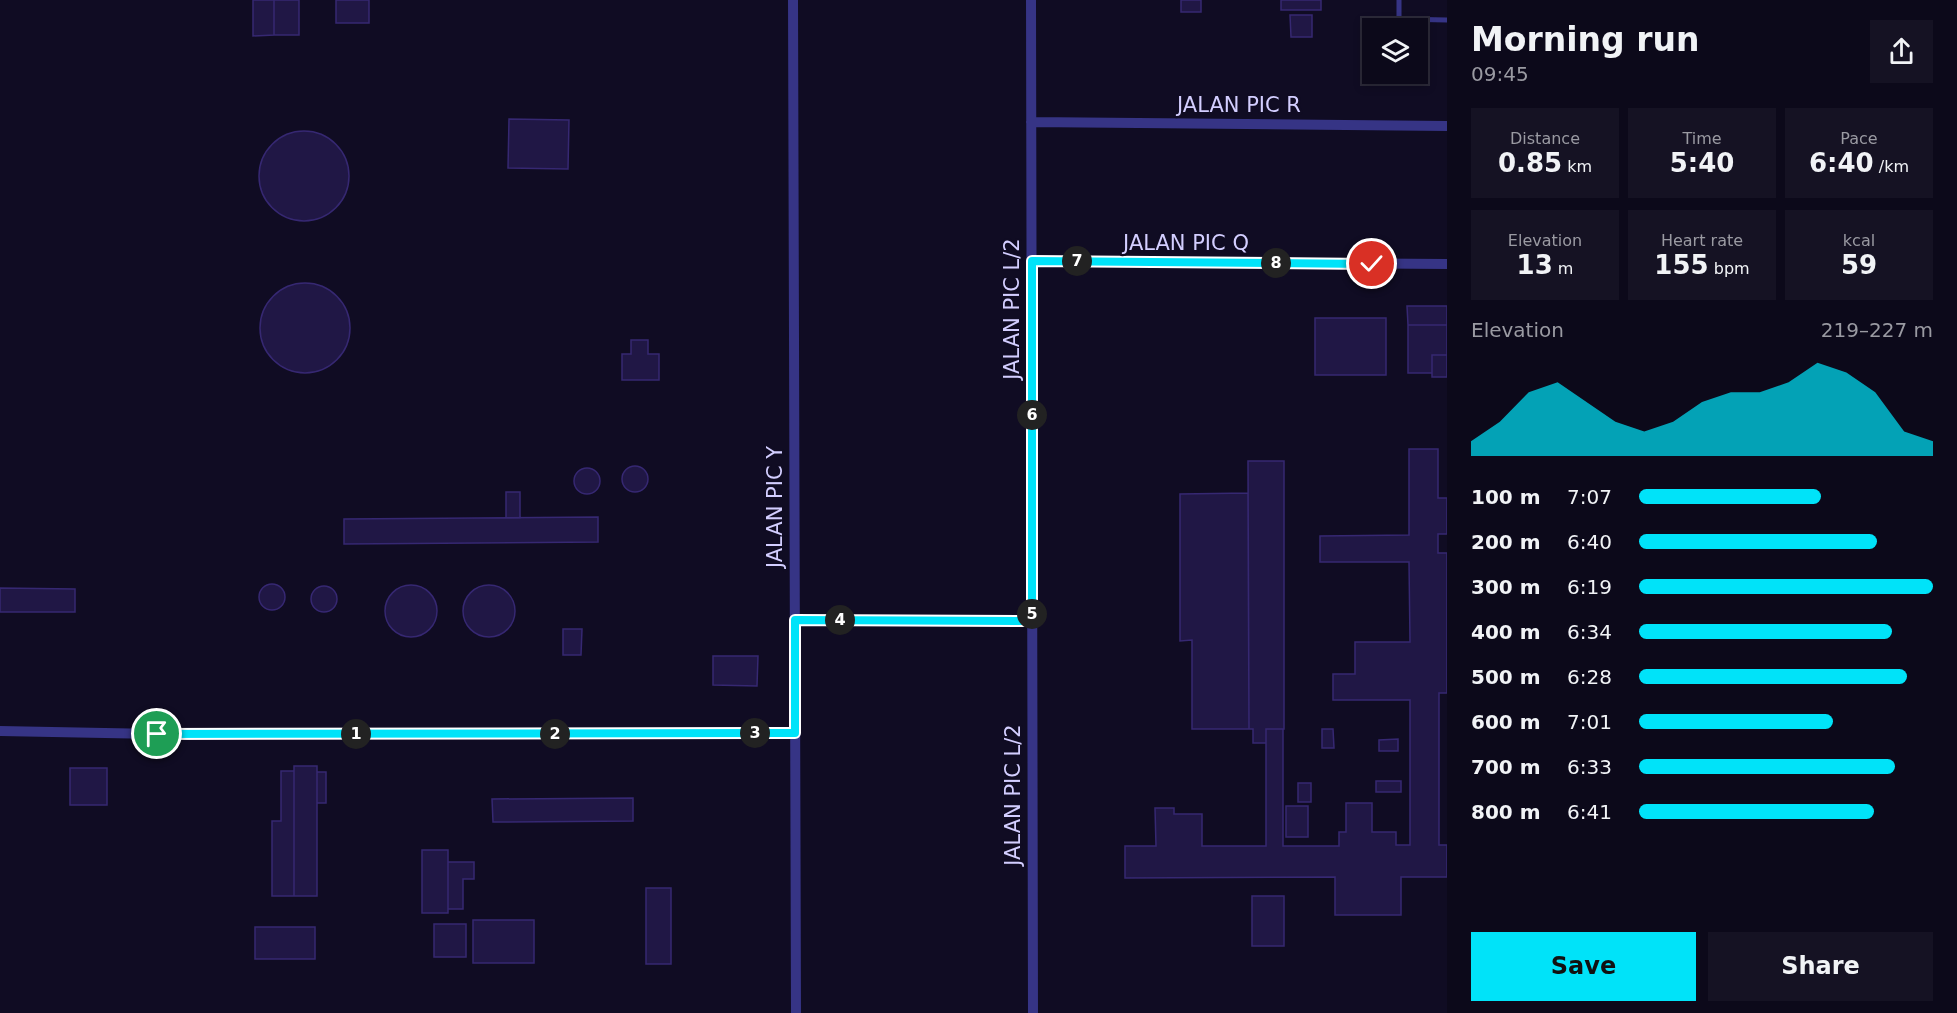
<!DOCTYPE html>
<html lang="en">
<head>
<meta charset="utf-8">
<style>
	:root { --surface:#0c091a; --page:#151223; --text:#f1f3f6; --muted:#9a9aa2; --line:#2c2a39; --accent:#00e3f9 }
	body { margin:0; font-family:"DejaVu Sans",sans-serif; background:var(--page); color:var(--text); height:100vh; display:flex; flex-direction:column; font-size:22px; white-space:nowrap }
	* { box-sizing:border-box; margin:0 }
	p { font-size:20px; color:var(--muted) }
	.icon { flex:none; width:33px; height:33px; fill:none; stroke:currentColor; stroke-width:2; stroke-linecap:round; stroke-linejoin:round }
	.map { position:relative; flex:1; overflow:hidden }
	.panel { display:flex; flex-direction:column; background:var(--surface); width:510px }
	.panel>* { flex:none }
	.fabs { position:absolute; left:1362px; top:18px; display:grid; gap:12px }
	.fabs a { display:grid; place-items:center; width:66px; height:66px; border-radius:0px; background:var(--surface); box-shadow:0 3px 9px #0003,0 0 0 2px var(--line); font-size:30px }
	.pin { position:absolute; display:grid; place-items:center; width:51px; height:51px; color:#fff; margin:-26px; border:3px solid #fff; border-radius:50%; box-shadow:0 2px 6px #0007 }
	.km { position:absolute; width:30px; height:30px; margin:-15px; border-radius:50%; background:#222; color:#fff; font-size:16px; line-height:30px; text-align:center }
	.round { display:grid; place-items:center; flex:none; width:63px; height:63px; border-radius:0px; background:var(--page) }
	.headline { display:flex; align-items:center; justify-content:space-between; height:102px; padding:0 24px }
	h1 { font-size:33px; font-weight:700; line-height:45px }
	.metrics { display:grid; grid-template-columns:repeat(3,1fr); gap:9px; height:102px; padding:6px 24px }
	.metrics div { display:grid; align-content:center; border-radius:0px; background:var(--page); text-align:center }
	.metrics b { font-size:26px; font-weight:700 }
	.metrics small { font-size:16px; font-weight:400 }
	.metrics p { font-size:16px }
	.chart { height:168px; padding:12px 24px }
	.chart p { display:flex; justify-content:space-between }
	.chart svg { width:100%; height:108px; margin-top:6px; fill:var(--accent); opacity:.7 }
	.cta { display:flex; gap:12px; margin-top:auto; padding:12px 24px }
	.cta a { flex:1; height:69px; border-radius:0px; background:var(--accent); color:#111; font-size:24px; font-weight:700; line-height:69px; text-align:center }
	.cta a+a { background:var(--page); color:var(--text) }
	ul { padding:0 24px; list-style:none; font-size:20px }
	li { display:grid; grid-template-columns:96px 72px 1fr; align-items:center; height:45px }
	li i { height:15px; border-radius:8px; background:var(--accent) }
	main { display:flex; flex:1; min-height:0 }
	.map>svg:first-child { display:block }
</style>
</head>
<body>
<main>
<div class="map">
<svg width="1447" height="1013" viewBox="0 0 1447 1013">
	<rect width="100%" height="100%" fill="#100c23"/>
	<path fill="#201745" stroke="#362872" stroke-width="1.5" d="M253,0H274V35L253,36Z
		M274,0H299V35H274Z
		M336,0H369V23H336Z
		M1181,0H1201V12H1181Z
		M1281,0H1321V10H1281Z
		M1290,15H1312V37H1291Z
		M509,119L569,120L568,169L508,168Z
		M259 176a45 45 0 1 1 90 0a45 45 0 1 1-90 0Z
		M260 328a45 45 0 1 1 90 0a45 45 0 1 1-90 0Z
		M1407,306H1447V325H1408Z
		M1315,318H1386V375H1315Z
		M1408,325H1447V355H1432V373H1408Z
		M631,340H648V354H659V380H622V354H631Z
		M1432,355H1447V377H1432Z
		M1409,449H1438V498H1447V534H1438V553H1447V693H1439V845H1447V877H1401V915H1335V877L1125,878V846H1156L1155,808H1174V814H1202V846H1266V729H1283V846H1339V832H1346V803H1372V832H1396V845H1410V700H1333V674H1355V642H1410L1409,562H1320V536L1409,535Z
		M1248,461H1284V729H1266V743H1253V729H1249Z
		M622 479a13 13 0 1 1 26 0a13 13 0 1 1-26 0Z
		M574 481a13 13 0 1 1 26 0a13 13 0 1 1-26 0Z
		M506,492H520V518H506Z
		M1248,493L1249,729H1192V640L1180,641V494Z
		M598,517V542L344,544V519Z
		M259 597a13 13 0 1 1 26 0a13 13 0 1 1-26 0Z
		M385 611a26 26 0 1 1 52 0a26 26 0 1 1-52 0Z
		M463 611a26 26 0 1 1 52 0a26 26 0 1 1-52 0Z
		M311 599a13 13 0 1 1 26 0a13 13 0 1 1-26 0Z
		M0,588L75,589V612H0Z
		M563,629H582L581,655H563Z
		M713,656H758L757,686L713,685Z
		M1322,729H1333L1334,748H1322Z
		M1398,739V751H1379V740Z
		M294,766H317V896H294Z
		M70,768H107V805H70Z
		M281,771H294V896H272V821H281Z
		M317,772H326V803H317Z
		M1376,781H1401V792H1376Z
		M1298,783H1311V802H1298Z
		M633,798V821L493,822L492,799Z
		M1286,806H1308V837H1286Z
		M422,850H448V913H422Z
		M448,862H474V879H463V909H448Z
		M646,888H671V964H646Z
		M1252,896H1284V946H1252Z
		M473,920H534V963H473Z
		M434,924H466V957H434Z
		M255,927H315V959H255Z"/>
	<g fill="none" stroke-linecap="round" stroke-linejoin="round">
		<path stroke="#363485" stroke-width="5" d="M1399,0V19L1447,20
			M795,620L1032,621"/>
		<path stroke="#363485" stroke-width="10" d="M793,0L796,1013
			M1031,0L1033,1013
			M1031,122L1447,126
			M1032,261L1447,264
			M0,731L157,734L795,733"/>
	</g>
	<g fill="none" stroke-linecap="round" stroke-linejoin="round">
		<defs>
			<path id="route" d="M157,734L795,733V620L1032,621V261L1372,264"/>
		</defs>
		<use href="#route" stroke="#fff" stroke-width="12"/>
		<use href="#route" stroke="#00e3f9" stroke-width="8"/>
	</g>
	<g text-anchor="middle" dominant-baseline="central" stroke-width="4.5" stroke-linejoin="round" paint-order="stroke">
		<g font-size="21" fill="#d3ceff" stroke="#100c23">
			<text x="1239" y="105">JALAN PIC R</text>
			<text x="1186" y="243">JALAN PIC Q</text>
			<text transform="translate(1012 309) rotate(-90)">JALAN PIC L/2</text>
			<text transform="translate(775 507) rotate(-90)">JALAN PIC Y</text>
			<text transform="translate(1013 795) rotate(-90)">JALAN PIC L/2</text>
		</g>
	</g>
</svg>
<div class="fabs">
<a><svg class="icon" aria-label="layers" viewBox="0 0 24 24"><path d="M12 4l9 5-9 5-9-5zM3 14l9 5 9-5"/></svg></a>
</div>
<div class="pin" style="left:157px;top:734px;background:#1e9e55"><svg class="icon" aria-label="arrive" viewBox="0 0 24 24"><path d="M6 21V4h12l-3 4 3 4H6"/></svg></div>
<div class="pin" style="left:1372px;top:264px;background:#d93025"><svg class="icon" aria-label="check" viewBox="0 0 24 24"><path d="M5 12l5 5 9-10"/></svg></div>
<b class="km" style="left:356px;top:734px">1</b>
<b class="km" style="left:555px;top:734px">2</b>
<b class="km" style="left:755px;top:733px">3</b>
<b class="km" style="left:840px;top:620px">4</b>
<b class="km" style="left:1032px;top:614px">5</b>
<b class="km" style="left:1032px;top:415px">6</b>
<b class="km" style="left:1077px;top:261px">7</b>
<b class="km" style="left:1276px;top:263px">8</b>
</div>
<section class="panel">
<div class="headline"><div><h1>Morning run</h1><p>09:45</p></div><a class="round"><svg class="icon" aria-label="share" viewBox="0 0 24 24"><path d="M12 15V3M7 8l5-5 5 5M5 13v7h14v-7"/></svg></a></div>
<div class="metrics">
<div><p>Distance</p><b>0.85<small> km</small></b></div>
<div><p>Time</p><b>5:40</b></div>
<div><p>Pace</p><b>6:40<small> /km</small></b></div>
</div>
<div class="metrics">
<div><p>Elevation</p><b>13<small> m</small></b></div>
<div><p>Heart rate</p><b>155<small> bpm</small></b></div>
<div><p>kcal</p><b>59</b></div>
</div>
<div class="chart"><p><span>Elevation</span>219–227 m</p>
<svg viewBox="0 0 160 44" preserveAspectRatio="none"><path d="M0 44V38L10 30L20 18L30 14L40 22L50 30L60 34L70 30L80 22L90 18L100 18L110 14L120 6L130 10L140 18L150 34L160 38V44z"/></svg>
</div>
<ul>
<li><b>100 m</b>7:07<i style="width:62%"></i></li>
<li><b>200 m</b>6:40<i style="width:81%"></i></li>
<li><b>300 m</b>6:19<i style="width:100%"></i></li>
<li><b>400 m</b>6:34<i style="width:86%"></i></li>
<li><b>500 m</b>6:28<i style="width:91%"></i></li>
<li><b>600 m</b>7:01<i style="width:66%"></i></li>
<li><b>700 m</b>6:33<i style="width:87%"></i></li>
<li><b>800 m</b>6:41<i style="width:80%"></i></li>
</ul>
<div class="cta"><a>Save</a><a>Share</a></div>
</section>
</main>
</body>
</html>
